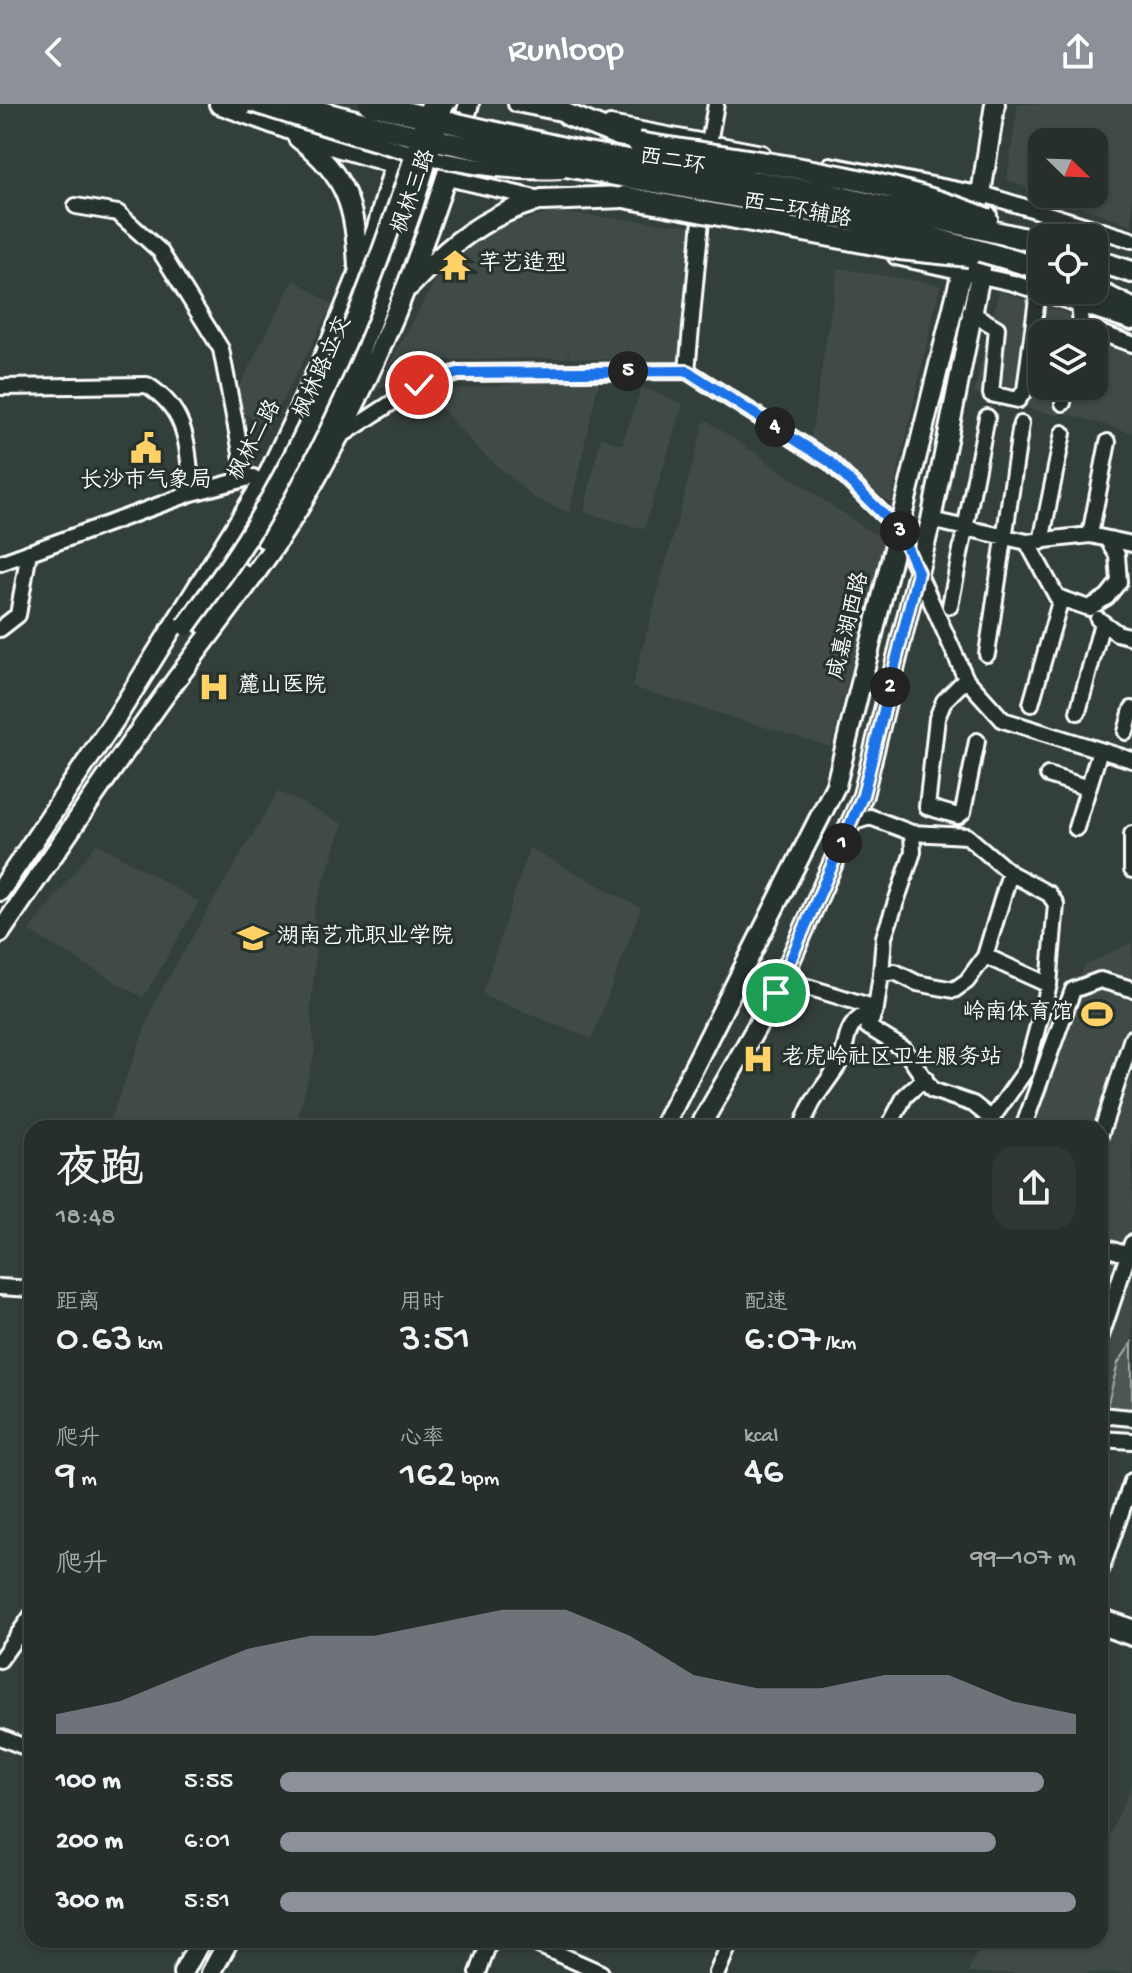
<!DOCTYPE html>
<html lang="zh">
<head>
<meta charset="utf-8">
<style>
	:root { --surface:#262f2c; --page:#2e3734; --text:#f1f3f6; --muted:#a4a9a9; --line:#424a48; --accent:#8c9099 }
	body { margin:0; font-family:"Gochi Hand","LXGW WenKai TC",sans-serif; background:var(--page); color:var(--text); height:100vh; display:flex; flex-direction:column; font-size:30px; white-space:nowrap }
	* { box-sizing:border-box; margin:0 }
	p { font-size:26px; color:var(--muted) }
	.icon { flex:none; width:44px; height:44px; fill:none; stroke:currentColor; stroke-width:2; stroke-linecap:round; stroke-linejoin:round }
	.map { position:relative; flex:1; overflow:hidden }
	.panel { position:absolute; left:24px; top:1016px; width:1084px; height:828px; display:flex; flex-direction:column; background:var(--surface); border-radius:24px; box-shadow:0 2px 6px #0004,0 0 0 2px var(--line) }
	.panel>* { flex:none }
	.needle { width:52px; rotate:113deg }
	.tools { position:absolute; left:1028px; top:24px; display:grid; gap:16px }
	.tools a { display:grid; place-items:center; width:80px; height:80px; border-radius:16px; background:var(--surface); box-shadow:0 2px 6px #0004,0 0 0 2px var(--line); font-size:40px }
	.pin { position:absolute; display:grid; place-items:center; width:68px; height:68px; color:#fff; margin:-34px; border:4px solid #fff; border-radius:50%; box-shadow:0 2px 8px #0007 }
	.km { position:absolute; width:40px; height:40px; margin:-20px; border-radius:50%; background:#222; color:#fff; font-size:22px; line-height:40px; text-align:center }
	.round { display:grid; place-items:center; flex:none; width:84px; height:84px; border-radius:24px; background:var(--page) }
	.head { display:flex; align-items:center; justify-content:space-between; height:136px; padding:0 32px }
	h1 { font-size:44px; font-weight:600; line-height:60px }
	.figures { display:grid; grid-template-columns:repeat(3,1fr); gap:12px; height:136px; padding:8px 32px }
	.figures div { display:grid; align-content:center }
	.figures b { font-size:40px; font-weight:600 }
	.figures small { font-size:22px; font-weight:400 }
	.figures p { font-size:22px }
	.chart { height:224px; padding:16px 32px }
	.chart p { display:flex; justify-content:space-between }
	.chart svg { width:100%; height:144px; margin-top:8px; fill:var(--accent); opacity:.7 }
	ul { padding:0 32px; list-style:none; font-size:26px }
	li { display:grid; grid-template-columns:128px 96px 1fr; align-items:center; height:60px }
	li i { height:20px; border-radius:10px; background:var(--accent) }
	header { display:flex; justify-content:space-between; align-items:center; height:104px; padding:0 32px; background:var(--accent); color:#fff; font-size:36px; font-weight:600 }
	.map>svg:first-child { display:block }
</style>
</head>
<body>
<header><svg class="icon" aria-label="back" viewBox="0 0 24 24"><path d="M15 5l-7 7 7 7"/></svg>Runloop<svg class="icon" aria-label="share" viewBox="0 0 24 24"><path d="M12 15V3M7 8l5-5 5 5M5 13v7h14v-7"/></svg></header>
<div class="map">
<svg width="1132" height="1869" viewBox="0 0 1132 1869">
	<rect width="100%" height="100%" fill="#333f3a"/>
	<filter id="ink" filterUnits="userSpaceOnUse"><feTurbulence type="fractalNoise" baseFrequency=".0125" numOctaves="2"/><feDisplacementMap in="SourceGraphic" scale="16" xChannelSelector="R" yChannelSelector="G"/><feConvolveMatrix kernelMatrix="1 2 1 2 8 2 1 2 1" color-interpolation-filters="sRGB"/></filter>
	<g filter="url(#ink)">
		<path fill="#404c47" d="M1018,0H1132V121L1046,90H1094V38H1042V89L1007,76Z
			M551,108L696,122L680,258L568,254L570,238L567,254L440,256L375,287L451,148L500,124Z
			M838,164L940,181L891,400L810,336Z
			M294,175L332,201L268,324L230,301Z
			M999,187L1100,220L1132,226V329L1065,309L1076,282H1094V230H1042V282H1072L1058,312L974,289Z
			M600,272L569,409L534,394L479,346L427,288Z
			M642,283L683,300L644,425L584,408L601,333L622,341Z
			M705,315L884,437L831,643L632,583Z
			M278,687L343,720L314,806L315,861L310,904L315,947L295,1024H107L157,893Z
			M97,739L199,798L143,894L29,827Z
			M529,744L641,804L592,935L482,891Z
			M1132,838V1331L1100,1328V1024H1010L1039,984L1084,862Z
			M1132,1680V1869H968L982,1836H1100V1754Z"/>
		<path fill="#4d5853" stroke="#a6aca9" stroke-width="2" d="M1132,1239V1320L1103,1319L1118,1259Z"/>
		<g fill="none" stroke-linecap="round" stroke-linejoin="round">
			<defs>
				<path id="minor" d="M516,0L566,10
					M610,20L762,49
					M709,39L716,0
					M830,61L989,92L1132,136
					M447,74L540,95
					M76,102L118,109L160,147L221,245L246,375
					M701,116L687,267L830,358L899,426L966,575L1003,616L1132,656
					M896,153L1013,179L1132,218
					M1079,200L1081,220L1086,224L1132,240
					M970,208L997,224L991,290L1018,296L1025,286L1038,187
					M1,283L147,281C190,308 187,344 192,389
					M1063,299L1065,282
					M338,334L419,281L458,269L687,267
					M931,416L1027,438L1090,431L1132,440
					M1090,431L1108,338
					M1027,438L1057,493L1089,504L1107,493L1119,478L1117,451L1107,435
					M1041,438L1063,329
					M0,459L192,389L253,373
					M950,502L987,313
					M1098,515L1117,529L1132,533
					M0,525L18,511L29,448
					M987,550L1021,320
					M966,575L944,597L937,614L927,703L958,712L963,708L977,637
					M1031,600L1061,494
					M1078,608L1102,519
					M1126,628L1132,605
					M1048,671L1088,684
					M851,719L870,713L912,729L967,732L1010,769L1049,790L1056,800L1049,881L1026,966L985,1024
					M1076,724L1100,646
					M912,729L913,748L884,833L881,870L895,868L917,879L954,886L967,877L985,852
					M1132,730V766
					M1010,769L985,852L1049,881
					M881,870L876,904L868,923L904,945L932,986L973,1000L992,1015
					M782,875L876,904
					M802,1023C811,995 822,986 837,963C849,946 842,926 861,913L872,915
					M888,1024L905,992L925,974
					M1023,1024L1073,886L1100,876L1132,885
					M1100,1032L1132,934
					M1100,1142L1128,1151
					M0,1183L32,1185
					M1100,1235L1132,1139
					M1100,1311L1132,1314
					M1100,1335L1132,1337
					M1100,1469L1132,1377
					M1100,1512L1132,1523
					M1100,1523L1132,1534
					M0,1556L32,1511
					M0,1633L32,1646
					M527,1836L601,1869
					M478,1869L490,1836
					M717,1869L731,1836"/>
				<path id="major" d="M219,0L337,43L406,63
					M554,0L568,11
					M298,34C348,72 355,103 358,163
					M410,182C448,142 487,109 542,96
					M264,434C331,336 372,218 412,106
					M204,520L240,468
					M0,787L116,614L269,369L332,235L376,127L408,14
					M0,829C57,745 114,661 173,580C216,521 263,464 300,402C374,278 428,138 469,0
					M663,1024L836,681L981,90L995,0
					M699,1024L776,889L863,691L931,416L980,171L987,111
					M183,1869L201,1836
					M211,1869L229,1836"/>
				<path id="highway" d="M568,11L638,39
					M542,96L624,93
					M1005,154L1042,165
					M1094,156L1132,168
					M1094,186L1132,205"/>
			</defs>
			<use href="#minor" stroke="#fff" stroke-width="20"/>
			<use href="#major" stroke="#fff" stroke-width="24"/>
			<use href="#highway" stroke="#fff" stroke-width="26"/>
			<use href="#minor" stroke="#26332d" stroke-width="14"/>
			<use href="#major" stroke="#26332d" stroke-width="18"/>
			<use href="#highway" stroke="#26332d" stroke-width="20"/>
			<defs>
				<path id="minor-bridge" d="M251,0C348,30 459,73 561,67"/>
				<path id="major-bridge" d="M412,106L444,0
					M186,522C212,486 239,450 261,411C336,282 387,142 431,0"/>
				<path id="highway-bridge" d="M293,0C527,69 772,85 1005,154
					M369,0L581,48L823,89L1030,136
					M638,39C753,58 878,70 987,115
					M624,93L900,145L969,152"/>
			</defs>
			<use href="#minor-bridge" stroke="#fff" stroke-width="20" stroke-linecap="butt"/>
			<use href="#major-bridge" stroke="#fff" stroke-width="24" stroke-linecap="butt"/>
			<use href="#highway-bridge" stroke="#fff" stroke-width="26" stroke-linecap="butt"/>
			<use href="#minor-bridge" stroke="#26332d" stroke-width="14"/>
			<use href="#major-bridge" stroke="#26332d" stroke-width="18"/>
			<use href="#highway-bridge" stroke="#26332d" stroke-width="20"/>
		</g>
	</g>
	<g fill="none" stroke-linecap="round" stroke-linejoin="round" filter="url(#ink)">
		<defs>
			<path id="route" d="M419,281L458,269L687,267L830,358L899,426L918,468L863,691L776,889"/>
		</defs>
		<use href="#route" stroke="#fff" stroke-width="16"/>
		<use href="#route" stroke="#1a73e8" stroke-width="10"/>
	</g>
	<defs>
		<symbol id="temple-bare" viewBox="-9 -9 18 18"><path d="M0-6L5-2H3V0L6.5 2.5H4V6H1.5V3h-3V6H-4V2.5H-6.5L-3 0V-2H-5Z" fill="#ffd166" stroke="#26332d" stroke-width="2.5" paint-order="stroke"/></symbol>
		<symbol id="civic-bare" viewBox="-9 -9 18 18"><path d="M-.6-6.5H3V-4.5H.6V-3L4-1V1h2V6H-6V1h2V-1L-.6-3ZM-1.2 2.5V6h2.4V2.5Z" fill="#ffd166" stroke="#26332d" stroke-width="2.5" paint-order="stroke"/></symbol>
		<symbol id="hospital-bare" viewBox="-9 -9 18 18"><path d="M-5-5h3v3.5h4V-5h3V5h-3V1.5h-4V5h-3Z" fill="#ffd166" stroke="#26332d" stroke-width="2.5" paint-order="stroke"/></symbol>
		<symbol id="university-bare" viewBox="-9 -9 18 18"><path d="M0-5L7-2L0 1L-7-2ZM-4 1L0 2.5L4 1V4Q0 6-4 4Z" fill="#ffd166" stroke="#26332d" stroke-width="2.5" paint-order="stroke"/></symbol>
		<symbol id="stadium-bare" viewBox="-9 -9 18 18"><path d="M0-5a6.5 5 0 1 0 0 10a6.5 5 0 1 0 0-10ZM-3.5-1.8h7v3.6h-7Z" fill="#ffd166" stroke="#26332d" stroke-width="2.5" paint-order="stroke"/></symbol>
	</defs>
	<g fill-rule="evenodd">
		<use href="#temple-bare" x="433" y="139" width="44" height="44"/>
		<use href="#civic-bare" x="124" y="322" width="44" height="44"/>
		<use href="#hospital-bare" x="192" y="561" width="44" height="44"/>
		<use href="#university-bare" x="231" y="812" width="44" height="44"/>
		<use href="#stadium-bare" x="1075" y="888" width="44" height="44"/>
		<use href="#hospital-bare" x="736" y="933" width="44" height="44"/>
	</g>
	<g text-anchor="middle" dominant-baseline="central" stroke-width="6" stroke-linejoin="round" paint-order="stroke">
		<g font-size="22" fill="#fff" stroke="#26332d">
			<text transform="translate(672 59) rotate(10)">西二环</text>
			<text transform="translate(415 88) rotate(-70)">枫林三路</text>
			<text transform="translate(797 108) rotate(10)">西二环辅路</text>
			<text transform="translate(324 264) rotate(-66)">枫林路立交</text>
			<text transform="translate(256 337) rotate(-62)">枫林二路</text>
			<text transform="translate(850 522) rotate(-76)">咸嘉湖西路</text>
		</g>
		<g font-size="22" fill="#fff" stroke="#26332d" text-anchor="start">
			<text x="479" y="161">芊艺造型</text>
			<text x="146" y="378" text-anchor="middle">长沙市气象局</text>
			<text x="238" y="583">麓山医院</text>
			<text x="277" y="834">湖南艺术职业学院</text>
			<text x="1073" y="910" text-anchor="end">岭南体育馆</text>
			<text x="782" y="955">老虎岭社区卫生服务站</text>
		</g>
	</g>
</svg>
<div class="tools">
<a><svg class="needle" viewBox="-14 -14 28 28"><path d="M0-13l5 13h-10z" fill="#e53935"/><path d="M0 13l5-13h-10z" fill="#a4a9a9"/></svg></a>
<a><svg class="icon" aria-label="locate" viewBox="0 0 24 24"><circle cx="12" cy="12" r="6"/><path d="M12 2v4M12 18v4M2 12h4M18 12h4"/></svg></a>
<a><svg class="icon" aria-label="layers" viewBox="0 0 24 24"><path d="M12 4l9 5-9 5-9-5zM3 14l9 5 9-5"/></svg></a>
</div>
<div class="pin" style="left:776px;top:889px;background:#1e9e55"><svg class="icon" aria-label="arrive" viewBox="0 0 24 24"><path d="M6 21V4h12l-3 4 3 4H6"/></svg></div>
<div class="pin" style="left:419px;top:281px;background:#d93025"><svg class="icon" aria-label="check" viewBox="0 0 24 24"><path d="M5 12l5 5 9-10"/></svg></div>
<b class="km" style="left:842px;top:739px">1</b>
<b class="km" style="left:890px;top:583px">2</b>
<b class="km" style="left:900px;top:427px">3</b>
<b class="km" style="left:775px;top:323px">4</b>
<b class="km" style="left:628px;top:267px">5</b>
<section class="panel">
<div class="head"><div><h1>夜跑</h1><p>18:48</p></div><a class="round"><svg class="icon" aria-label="share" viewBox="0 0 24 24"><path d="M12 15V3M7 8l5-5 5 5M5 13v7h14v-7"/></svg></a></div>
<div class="figures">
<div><p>距离</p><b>0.63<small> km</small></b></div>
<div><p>用时</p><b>3:51</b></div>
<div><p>配速</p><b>6:07<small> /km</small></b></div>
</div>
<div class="figures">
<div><p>爬升</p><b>9<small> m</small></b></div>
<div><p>心率</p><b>162<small> bpm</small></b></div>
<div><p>kcal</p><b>46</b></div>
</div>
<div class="chart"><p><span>爬升</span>99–107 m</p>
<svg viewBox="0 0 160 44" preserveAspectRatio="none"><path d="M0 44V38L10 34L20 26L30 18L40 14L50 14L60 10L70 6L80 6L90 14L100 26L110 30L120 30L130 26L140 26L150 34L160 38V44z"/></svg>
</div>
<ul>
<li><b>100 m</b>5:55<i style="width:96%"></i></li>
<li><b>200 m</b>6:01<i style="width:90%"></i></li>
<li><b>300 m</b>5:51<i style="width:100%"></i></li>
</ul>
</section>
</div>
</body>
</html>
